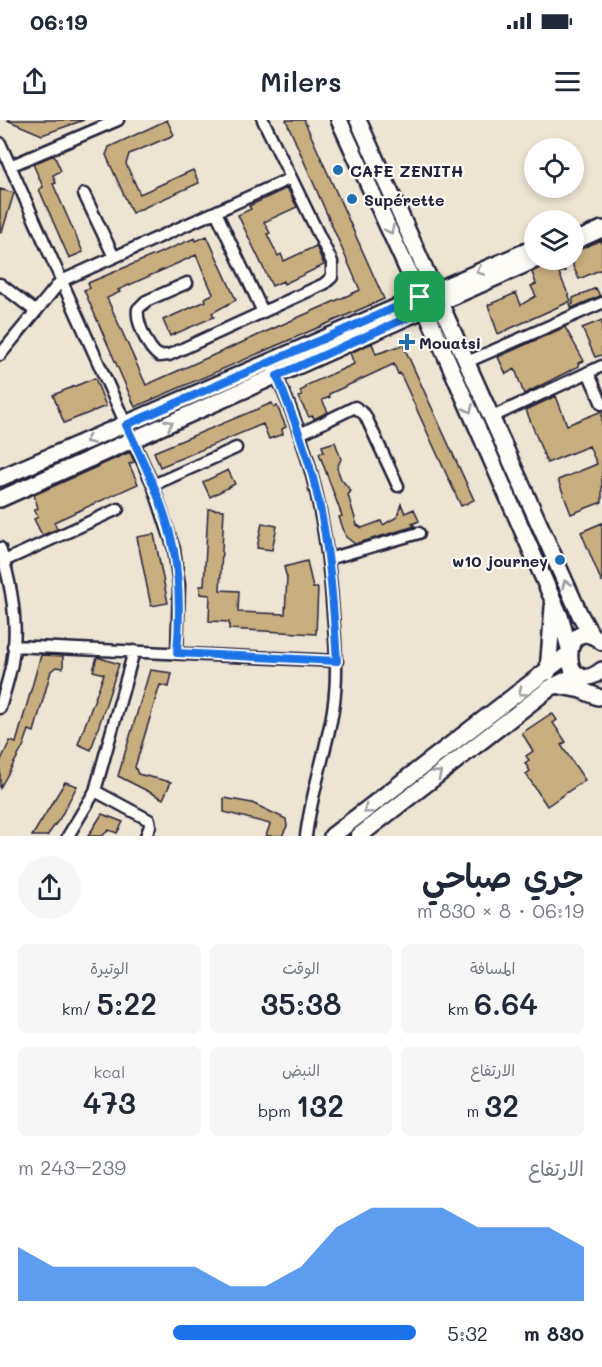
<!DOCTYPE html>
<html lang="ar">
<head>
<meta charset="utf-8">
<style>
	:root { --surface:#fff; --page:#f6f6f7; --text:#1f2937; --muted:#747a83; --accent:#1a73e8 }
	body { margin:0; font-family:Mali,"Playpen Sans Arabic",sans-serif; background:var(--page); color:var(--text); direction:rtl; height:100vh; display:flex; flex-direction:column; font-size:22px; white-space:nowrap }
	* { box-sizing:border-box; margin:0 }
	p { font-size:20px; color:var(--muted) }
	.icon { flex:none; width:33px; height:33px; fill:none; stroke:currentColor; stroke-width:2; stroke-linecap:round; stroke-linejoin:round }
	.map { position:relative; height:716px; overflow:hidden; direction:ltr }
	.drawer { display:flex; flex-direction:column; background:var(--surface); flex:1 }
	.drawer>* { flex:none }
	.tools { position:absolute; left:524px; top:18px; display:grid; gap:12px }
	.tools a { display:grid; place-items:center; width:60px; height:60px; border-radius:50%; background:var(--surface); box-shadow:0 3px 9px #0003; font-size:30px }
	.pin { position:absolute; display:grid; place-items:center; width:51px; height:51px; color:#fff; margin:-26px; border-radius:12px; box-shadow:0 3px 9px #0006 }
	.round { display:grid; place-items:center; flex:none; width:63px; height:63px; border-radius:32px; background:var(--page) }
	.summary { display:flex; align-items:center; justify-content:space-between; height:102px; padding:0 18px }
	h1 { font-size:33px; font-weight:600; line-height:45px }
	.metrics { display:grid; grid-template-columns:repeat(3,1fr); gap:9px; height:102px; padding:6px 18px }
	.metrics div { display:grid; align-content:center; border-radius:9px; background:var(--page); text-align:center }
	.metrics b { font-size:30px; font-weight:600 }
	.metrics small { font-size:16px; font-weight:400 }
	.metrics p { font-size:16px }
	.chart { height:168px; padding:12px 18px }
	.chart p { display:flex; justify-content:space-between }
	.chart svg { width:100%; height:108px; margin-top:6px; fill:var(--accent); opacity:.7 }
	ul { padding:0 18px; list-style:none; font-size:20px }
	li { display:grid; grid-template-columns:96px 72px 1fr; align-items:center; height:45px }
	li i { height:15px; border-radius:8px; background:var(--accent) }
	.status { display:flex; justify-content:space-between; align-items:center; height:42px; padding:0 30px; background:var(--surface); direction:ltr }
	.status svg { height:16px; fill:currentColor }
	header { display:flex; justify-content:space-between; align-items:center; height:78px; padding:0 18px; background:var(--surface); font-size:27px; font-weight:600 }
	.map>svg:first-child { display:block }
</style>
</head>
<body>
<div class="status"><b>06:19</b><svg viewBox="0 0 49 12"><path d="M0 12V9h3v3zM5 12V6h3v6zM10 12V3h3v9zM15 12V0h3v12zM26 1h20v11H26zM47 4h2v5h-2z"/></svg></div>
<header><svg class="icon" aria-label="menu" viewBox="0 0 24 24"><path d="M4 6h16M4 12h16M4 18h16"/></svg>Milers<svg class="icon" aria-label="share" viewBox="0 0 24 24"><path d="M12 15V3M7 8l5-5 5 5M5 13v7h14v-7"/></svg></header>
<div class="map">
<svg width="602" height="716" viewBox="0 0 602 716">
	<rect width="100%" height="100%" fill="#ede4d3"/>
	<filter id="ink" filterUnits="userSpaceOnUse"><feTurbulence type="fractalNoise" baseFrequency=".0167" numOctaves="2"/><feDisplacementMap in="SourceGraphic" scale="12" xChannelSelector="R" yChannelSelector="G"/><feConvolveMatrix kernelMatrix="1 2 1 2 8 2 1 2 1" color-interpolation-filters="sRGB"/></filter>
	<g filter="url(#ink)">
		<path fill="#c8ad7e" stroke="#22223b" stroke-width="1.5" d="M7,0H84L42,15Z
			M167,0L174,15L129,34L126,44L140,74L193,50L199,63L132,93L106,35L109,27Z
			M286,0H304L384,179L135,287L84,170L90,168L88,163L195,118L196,121L207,116L236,180L212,193L214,197L170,216L163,200L206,181L205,178L213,174L196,135L118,170L120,172L107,178L146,265L360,170Z
			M54,35L61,51L53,55L56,63L53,64L83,132L69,138L39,69L43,67L33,44Z
			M287,68L297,87L264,102L270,113L267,114L278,136L281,134L284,141L316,126L324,145L284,164L283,161L272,166L238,95L251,89L249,86Z
			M0,69L14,73L2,112H0Z
			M602,120V149L579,159L573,146V132Z
			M552,140H560L565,151L559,153L571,181L498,214L488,185L516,173L521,185L536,176L531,166L536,164L532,152Z
			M596,168L600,176L572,188L570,184H573V178Z
			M602,200V235L595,237L582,208Z
			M565,207L584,241L578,243L579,246L524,274L515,249L506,254L498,237Z
			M372,223L376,234L403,225L474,380L461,386L400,253L398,254L394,244L329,274L330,277L322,280L328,292L314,299L313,296L309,297L298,277L302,276L300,271L306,268L305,266L354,244L350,233Z
			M95,258L106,286L64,303L53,275Z
			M556,276L567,305L602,291V382L571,394L558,360L597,344L589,326L547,343L526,290Z
			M272,283L274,287L277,286L286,307L282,309L283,314L269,319L263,304L160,347L154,332Z
			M335,322L341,339L337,348L341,359L351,371L348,375L357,405L362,408L381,401L383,405L397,397L401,384L405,393L414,389L419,401L412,404L415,406L355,424L346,417L339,397L342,396L319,333L324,332L322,326Z
			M130,332L134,342L129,344L138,364L54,402L57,409L43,415L41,413L34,399L38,397L34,390L38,388L34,375Z
			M228,350L235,364L210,377L203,362Z
			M208,389L224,390L220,470L239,471L238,492L285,494L287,458L284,447L307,441L313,468H318L316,514L229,509V502L209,501L210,475L200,474V466H204Z
			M262,403L277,406L272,430L257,428Z
			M602,403V463L581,412Z
			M154,414L168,483L151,486L137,417Z
			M41,535L63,536V548L56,547L51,551L34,612L29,610L23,627L0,668V642L10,621L16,623Z
			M97,537L119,544L91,630L78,624L104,554L93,551Z
			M150,550L172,553L169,567L160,565L135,647L138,654L171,662L163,679L118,656Z
			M552,593L557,600L553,603L566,622L561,625L585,660L547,686L526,654L530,651L525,643L529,640L526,636L533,631L522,613Z
			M65,662L77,666L60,698L47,716H32Z
			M224,678L252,683L286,699L287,706L282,716H266L270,704L224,692Z
			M102,694L123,702L117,713L109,710L102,716H88Z"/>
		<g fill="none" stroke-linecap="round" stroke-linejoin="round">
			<defs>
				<path id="street" d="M0,23L153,365L174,429L179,465L177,533
					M10,46L118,0
					M84,74L114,137
					M216,92L263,192
					M187,163L146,181L138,189C136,202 148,229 159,236L169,235L324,164L332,157V142L263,0
					M0,164L35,191
					M0,235L61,161L291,58
					M467,242L602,183
					M274,251C311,327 328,411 333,494C336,527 338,558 333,590C326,632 311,674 306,716
					M588,252L602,284
					M492,297L602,246
					M300,314L355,287L365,295L398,366
					M153,365L236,328
					M0,428C11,463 19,506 12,543C9,558 4,574 0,588
					M328,439L419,413
					M4,441L118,389
					M13,526L337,541
					M95,671L149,700L150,706L146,716
					M68,716L95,671L134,531"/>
				<path id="secondary" d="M339,0L420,177L560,496L569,528
					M358,0L580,495L592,516
					M573,122L602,109
					M0,358L534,128
					M0,379L535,140
					M602,522C559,487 559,584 602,550
					M548,552L553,487
					M555,565L581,570L598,577
					M332,716L567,535
					M359,716L550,568L578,554"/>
			</defs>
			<use href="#street" stroke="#22223b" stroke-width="15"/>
			<use href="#secondary" stroke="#22223b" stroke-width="20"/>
			<use href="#street" stroke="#fdfcf7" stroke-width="10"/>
			<use href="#secondary" stroke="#fdfcf7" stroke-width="15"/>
		</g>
		<defs><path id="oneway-chevron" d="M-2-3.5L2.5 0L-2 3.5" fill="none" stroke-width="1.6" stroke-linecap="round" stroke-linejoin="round" transform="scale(1.5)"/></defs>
		<g stroke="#9a9aa2">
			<use href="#oneway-chevron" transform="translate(390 110) rotate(65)"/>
			<use href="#oneway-chevron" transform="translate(480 151) rotate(157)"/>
			<use href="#oneway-chevron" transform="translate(469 289) rotate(66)"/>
			<use href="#oneway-chevron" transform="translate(169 304) rotate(-24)"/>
			<use href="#oneway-chevron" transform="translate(89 320) rotate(157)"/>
			<use href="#oneway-chevron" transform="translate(566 464) rotate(-114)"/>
			<use href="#oneway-chevron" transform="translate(522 572) rotate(143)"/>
			<use href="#oneway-chevron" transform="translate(438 654) rotate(-38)"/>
			<use href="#oneway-chevron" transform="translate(367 690) rotate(143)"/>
		</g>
	</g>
	<g fill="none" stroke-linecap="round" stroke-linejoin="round" filter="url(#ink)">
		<defs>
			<path id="route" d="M433,171L440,183L277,256C292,294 307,331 316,370C330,426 333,484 337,541L177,533C180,499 180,465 174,431C166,388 145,345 126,305Z"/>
		</defs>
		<use href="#route" stroke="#fff" stroke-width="12"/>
		<use href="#route" stroke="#1a73e8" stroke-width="8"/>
	</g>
	<g fill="#1f6fb2" stroke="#fdfcf7" stroke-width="2">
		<circle cx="338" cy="50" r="6"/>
		<circle cx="352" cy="79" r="6"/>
		<path d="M404 213h6v6h6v6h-6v6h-6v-6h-6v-6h6z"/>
		<circle cx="560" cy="440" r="6"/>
	</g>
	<g text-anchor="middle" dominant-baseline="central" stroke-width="4.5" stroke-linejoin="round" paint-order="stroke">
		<g font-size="16" font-weight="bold" fill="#22223b" stroke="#fdfcf7" text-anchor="start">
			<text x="350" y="50">CAFE ZENITH</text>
			<text x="364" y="79">Supérette</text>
			<text x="419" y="222">Mouatsi</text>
			<text x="548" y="440" text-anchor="end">w10 journey</text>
		</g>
	</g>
</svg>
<div class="tools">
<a><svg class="icon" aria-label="locate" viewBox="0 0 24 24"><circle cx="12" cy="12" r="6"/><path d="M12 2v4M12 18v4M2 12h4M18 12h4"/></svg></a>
<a><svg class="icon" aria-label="layers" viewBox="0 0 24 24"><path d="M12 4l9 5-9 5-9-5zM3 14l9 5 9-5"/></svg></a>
</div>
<div class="pin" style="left:420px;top:177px;background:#1e9e55"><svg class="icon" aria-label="arrive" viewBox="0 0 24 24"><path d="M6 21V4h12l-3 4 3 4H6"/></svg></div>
</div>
<section class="drawer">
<div class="summary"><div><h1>جري صباحي</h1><p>06:19 · 8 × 830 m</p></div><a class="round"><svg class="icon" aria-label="share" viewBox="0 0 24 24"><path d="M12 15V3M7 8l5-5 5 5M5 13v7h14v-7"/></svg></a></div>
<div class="metrics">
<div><p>المسافة</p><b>6.64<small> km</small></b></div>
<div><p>الوقت</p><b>35:38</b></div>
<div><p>الوتيرة</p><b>5:22<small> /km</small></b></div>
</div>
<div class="metrics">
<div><p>الارتفاع</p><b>32<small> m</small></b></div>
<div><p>النبض</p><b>132<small> bpm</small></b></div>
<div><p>kcal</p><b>473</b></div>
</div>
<div class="chart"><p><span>الارتفاع</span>239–243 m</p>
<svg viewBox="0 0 160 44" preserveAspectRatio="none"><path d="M0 44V22L10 30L20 30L30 30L40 30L50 30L60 38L70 38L80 30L90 14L100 6L110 6L120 6L130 14L140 14L150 14L160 22V44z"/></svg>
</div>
<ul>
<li><b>830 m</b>5:32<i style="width:61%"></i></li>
</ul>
</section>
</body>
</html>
